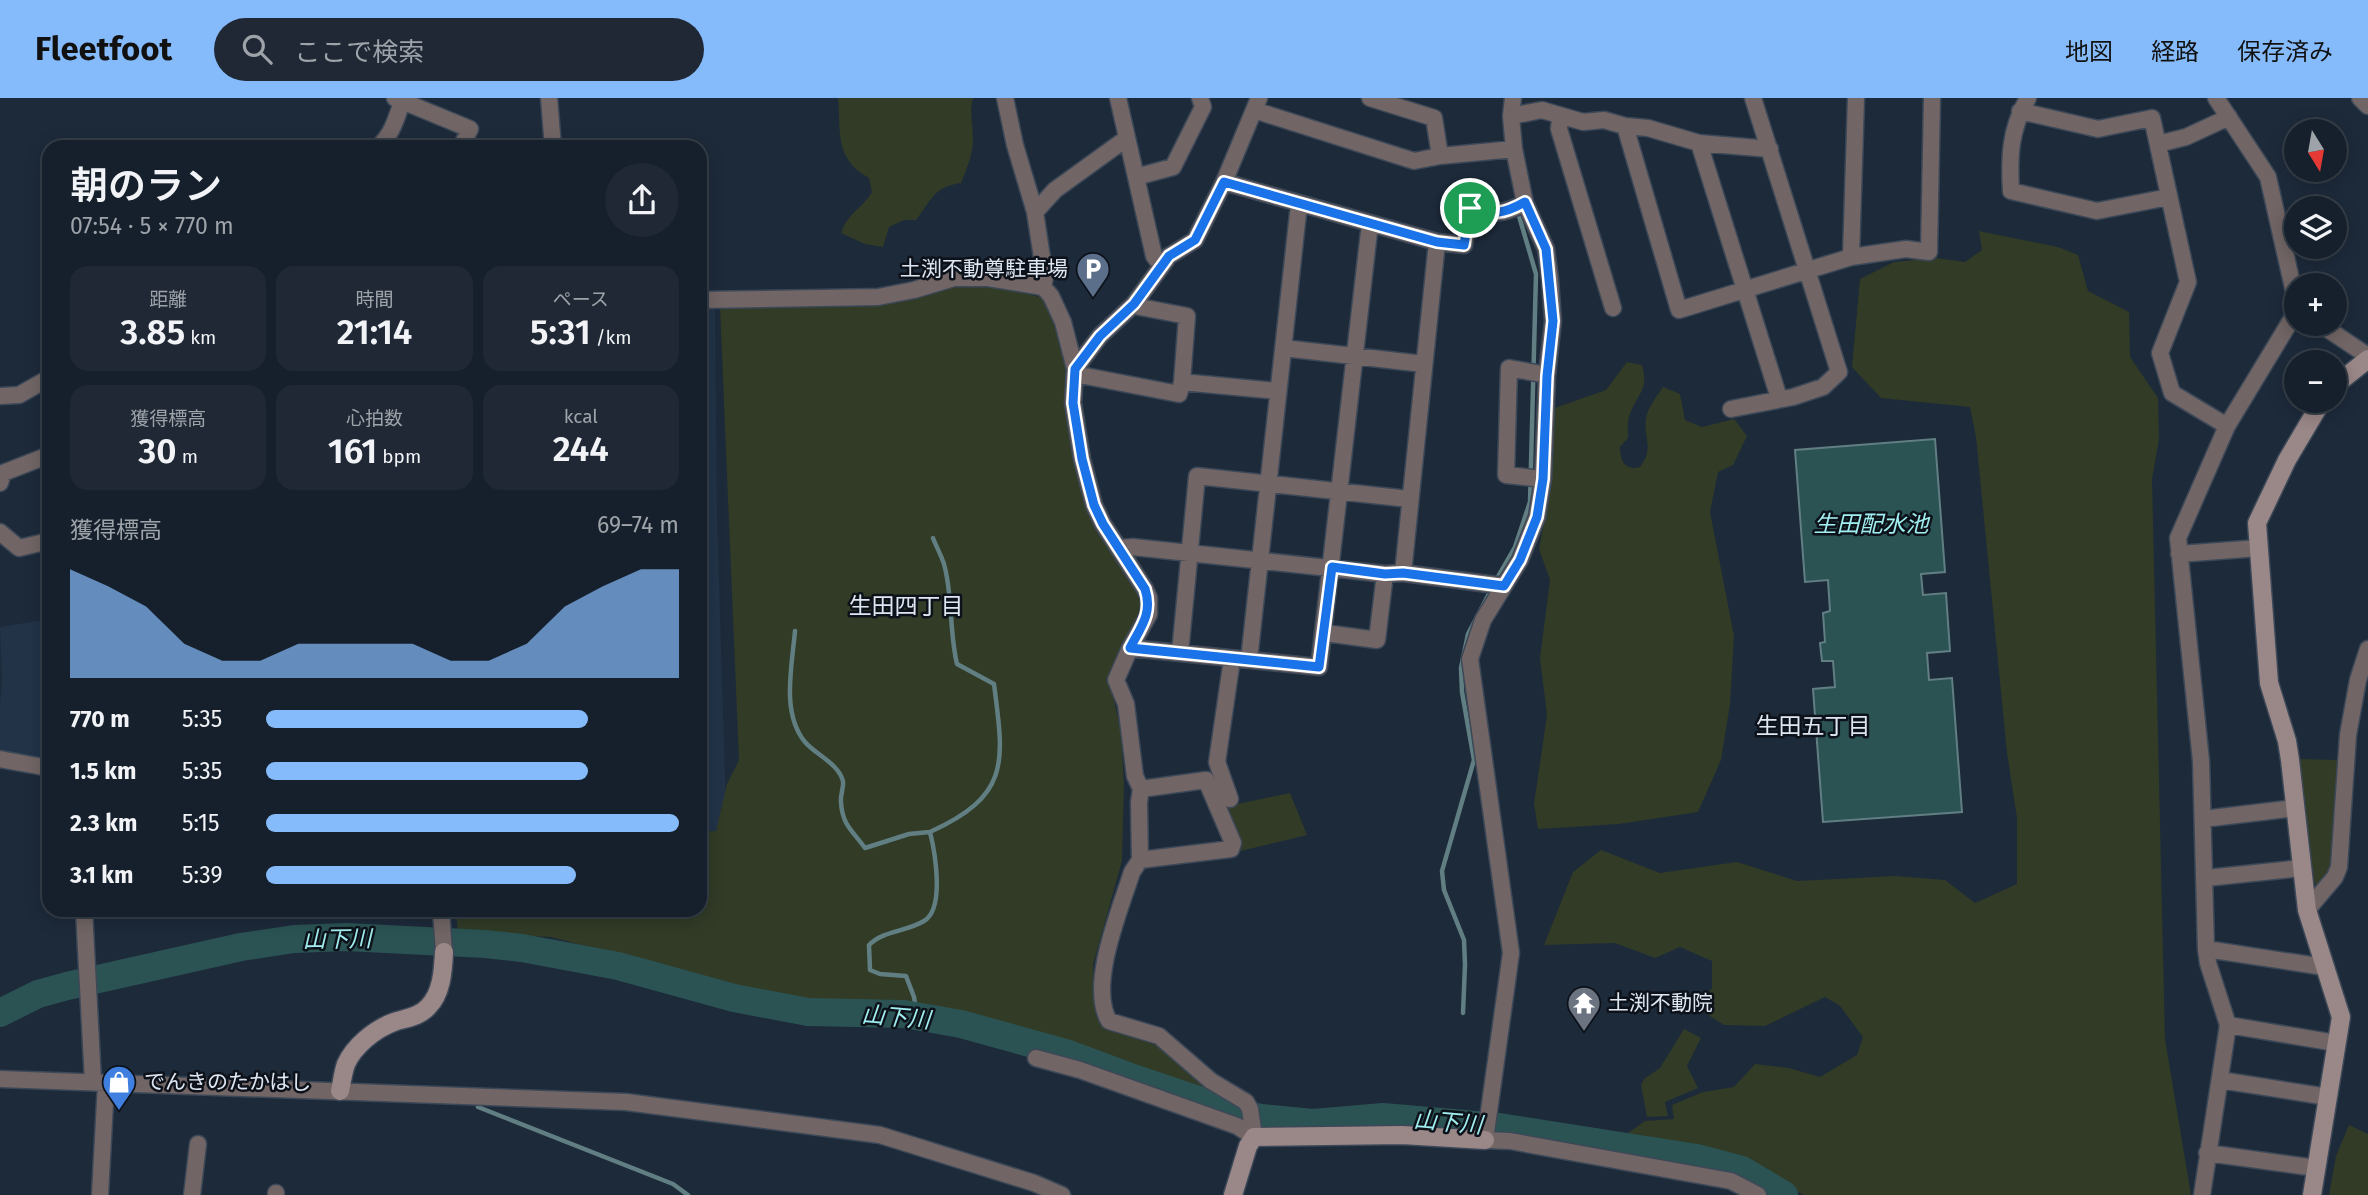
<!DOCTYPE html>
<html lang="ja">
<head>
<meta charset="utf-8">
<style>
	:root { --surface:#16202c; --page:#1f2834; --text:#f1f3f6; --muted:#9ea3a9; --line:#353e48; --accent:#86bbfb }
	body { margin:0; font-family:"Fira Sans","Noto Sans JP",sans-serif; background:var(--page); color:var(--text); height:100vh; display:flex; flex-direction:column; font-size:26px; white-space:nowrap }
	* { box-sizing:border-box; margin:0 }
	p { font-size:23px; color:var(--muted) }
	.icon { flex:none; width:38px; height:38px; fill:none; stroke:currentColor; stroke-width:2; stroke-linecap:round; stroke-linejoin:round }
	.map { position:relative; flex:1; overflow:hidden }
	.details { position:absolute; left:42px; top:42px; width:665px; height:777px; display:flex; flex-direction:column; background:var(--surface); border-radius:21px; box-shadow:0 4px 18px #0003,0 0 0 2px var(--line) }
	.details>* { flex:none }
	.needle { width:46px; rotate:169deg }
	.tools { position:absolute; left:2284px; top:21px; display:grid; gap:14px }
	.tools a { display:grid; place-items:center; width:63px; height:63px; border-radius:50%; background:var(--surface); box-shadow:0 4px 18px #0003,0 0 0 2px var(--line); font-size:35px }
	.pin { position:absolute; display:grid; place-items:center; width:60px; height:60px; color:#fff; margin:-30px; border:4px solid #fff; border-radius:50%; box-shadow:0 2px 7px #0007 }
	.round { display:grid; place-items:center; flex:none; width:74px; height:74px; border-radius:37px; background:var(--page) }
	.head { display:flex; align-items:center; justify-content:space-between; height:119px; padding:0 28px }
	h1 { font-size:38px; font-weight:600; line-height:52px }
	.metrics { display:grid; grid-template-columns:repeat(3,1fr); gap:10px; height:119px; padding:7px 28px }
	.metrics div { display:grid; align-content:center; border-radius:18px; background:var(--page); text-align:center }
	.metrics b { font-size:35px; font-weight:600 }
	.metrics small { font-size:19px; font-weight:400 }
	.metrics p { font-size:19px }
	.chart { height:196px; padding:14px 28px }
	.chart p { display:flex; justify-content:space-between }
	.chart svg { width:100%; height:126px; margin-top:7px; fill:var(--accent); opacity:.7 }
	ul { padding:0 28px; list-style:none; font-size:23px }
	li { display:grid; grid-template-columns:112px 84px 1fr; align-items:center; height:52px }
	li i { height:18px; border-radius:9px; background:var(--accent) }
	header { display:flex; align-items:center; gap:42px; box-sizing:border-box; height:98px; padding:0 35px; background:var(--accent); color:#111 }
	header strong { font-size:33px }
	nav { display:flex; gap:38px; margin-inline-start:auto; font-size:24px }
	.search { width:490px; height:63px; background:var(--page); display:flex; align-items:center; gap:18px; box-sizing:border-box; padding:0 24px; border-radius:38px; color:var(--muted); font-size:26px }
	.map>svg:first-child { display:block }
</style>
</head>
<body>
<header>
<strong>Fleetfoot</strong>
<div class="search"><svg class="icon" aria-label="search" viewBox="0 0 24 24"><circle cx="10" cy="10" r="6"/><path d="M15 15l6 6"/></svg>ここで検索</div>
<nav><a>地図</a><a>経路</a><a>保存済み</a></nav>
</header>
<div class="map">
<svg width="2368" height="1097" viewBox="0 0 2368 1097">
	<rect width="100%" height="100%" fill="#1d2a3a"/>
	<path fill="#223348" d="M715,210L717,421L727,741L700,736V211Z
		M49,521V664L0,654V608L2,582L0,529Z"/>
	<path fill="#313b26" d="M838,0H973C969,14 973,26 973,40C973,57 967,70 961,85C933,89 932,102 916,122H904L889,129L883,149L865,146L841,135C849,113 863,110 872,94L869,80C834,61 841,34 838,0Z
		M1979,133L2058,149L2078,157L2088,193L2129,214L2130,259L2158,300L2159,341L2152,381L2165,941L2191,1097H1804L1742,1067L1685,1051L1618,1042L1645,1023L1674,1021L1672,1007L1703,994L1734,989L1755,966L1789,970L1820,979L1857,957L1863,939L1840,908L1825,899L1765,928L1724,927L1697,910L1712,890V863L1680,849L1655,860L1615,845L1544,847L1573,774L1601,752L1660,775L1737,764L1797,783L1895,778L1945,782L1975,805L2017,786V720L2007,655L1976,339L1970,309L1881,300L1852,269L1860,181L1894,164L1936,160L1965,164L1982,152Z
		M992,188L1044,200L1056,224L1065,253L1066,305L1076,362L1141,494L1144,510L1109,579L1121,634L1124,686L1122,763L1093,867L1096,917L1104,930L1157,947L1205,989L1237,1005V1010L1072,949L963,920L928,913L865,912L811,907L551,839L458,836L456,812H700V734L716,733L727,686L739,662L720,210L875,208L955,189Z
		M1627,264L1642,267C1649,293 1638,294 1630,316C1627,323 1628,333 1628,340L1620,349C1620,363 1625,373 1640,369C1655,349 1643,342 1646,320C1648,309 1657,298 1663,289L1680,296L1685,322L1702,329L1734,321L1747,338L1733,367L1718,374L1710,414L1734,538L1730,606L1721,662L1698,714L1619,726L1538,731L1534,706L1547,617L1540,560L1550,482L1539,451L1548,404L1552,311L1606,292Z
		M2299,661L2339,662L2333,765L2322,788L2313,785Z
		M1290,695L1307,737L1241,753L1228,708Z
		M1684,931L1701,940L1687,968L1698,990L1665,1004L1668,1018L1647,1019L1641,987L1644,981L1660,970Z
		M2349,1027L2368,1036V1097H2329L2336,1058Z"/>
	<path fill="#2b5354" stroke="#617f83" stroke-width="2" d="M1935,341L1945,474L1921,476L1923,497L1946,495L1950,553L1927,555L1929,582L1952,580L1962,714L1823,724L1813,591L1835,589L1833,563H1822L1820,545L1825,544L1823,515L1830,513L1828,482L1805,484L1795,352Z"/>
	<g fill="none" stroke-linecap="round" stroke-linejoin="round">
		<path stroke="#617f83" stroke-width="4.5" d="M1496,482L1515,449L1530,404L1536,176L1519,118
			M795,533C792,568 781,615 805,644C816,657 838,665 843,683C844,689 840,698 841,704C842,727 853,733 865,750L909,736L930,734C935,754 945,811 924,823C906,834 884,832 869,847L870,872L880,876L906,878L914,899L917,918
			M930,734C1011,697 1004,664 994,586L957,566C949,533 953,498 944,466C941,457 936,448 933,440
			M1463,915L1465,867L1464,842L1444,792L1442,773L1474,662L1462,594L1461,570L1468,536L1492,490
			M478,1009L673,1086L688,1097"/>
		<path stroke="#2b5354" stroke-width="28" d="M0,915L38,896L67,888L241,849L294,841L347,839L485,846L522,850L618,868L734,900L808,914L904,916L961,926L1069,956L1136,981L1237,1015L1261,1020L1313,1025L1383,1019L1499,1029L1697,1060L1742,1072L1784,1097"/>
		<defs>
			<path id="street" d="M395,0L470,31L461,49
				M549,0L553,49
				M1005,0L1015,47L1035,114L1045,179L1043,189
				M1118,0L1154,158L1161,167
				M1370,0L1434,20L1440,58
				M1513,0L1511,18L1514,51L1525,105L1546,151L1550,181L1553,223L1547,277L1543,381L1537,419L1520,462L1483,522L1470,561L1511,855L1485,1042L1510,1043L1731,1083L1758,1097
				M2028,0C2010,31 2009,59 2011,93L2097,113L2169,99
				M2216,0L2268,79L2296,203
				M2360,0L2368,8
				M1254,12L1414,63L1440,58L1514,51
				M2020,13L2098,31L2152,20L2188,184L2160,255L2172,295L2227,328
				M1511,18L1542,12L1583,24L1604,22L1625,28L1648,30L1699,45L1770,51
				M1560,19L1559,31L1613,210
				M1625,28L1679,212L1851,159L1856,0
				M1699,45L1779,300
				M2158,46L2186,39L2229,19
				M378,49C392,37 396,21 402,4
				M1136,79L1173,69L1203,9L1200,0
				M1224,84L1437,144L1464,147L1470,110C1495,116 1502,117 1525,105
				M1035,114L1055,92L1127,40
				M1851,159L1906,151L1929,154L1932,0
				M700,202L878,199L914,192L954,180H988L1043,189L1051,198L1063,224L1075,271L1073,305L1082,361L1094,407L1103,426L1145,491L1149,500V516L1130,550L1116,582L1126,606L1135,678L1141,691L1139,704L1140,762L1132,774C1120,812 1088,887 1109,923L1159,938L1211,983L1246,1004L1250,1011L1254,1039
				M1134,206L1140,209L1187,218L1182,284L1278,293
				M2320,226L2368,258
				M1283,250L1424,266
				M1075,271L1100,238L1134,206L1169,158L1195,142L1224,84L1259,0
				M1075,276L1179,296L1182,284
				M0,298L19,297L49,280
				M1731,311L1793,299L1823,289L1839,274L1753,0
				M1543,381L1506,377L1509,270L1547,277
				M0,385L3,375L49,357
				M0,434L19,450L49,443
				M1120,450L1133,449L1385,476L1403,475L1504,488
				M2179,456L2259,450
				M1403,475L1437,144
				M1325,535L1377,542L1385,476
				M1130,550L1319,569L1370,125
				M1180,555L1197,378L1409,401
				M1249,562L1299,106
				M0,661L49,670
				M1230,701L1217,664L1232,561
				M2203,721L2295,710
				M1140,762L1231,751L1233,745L1206,682L1141,691
				M2206,780L2302,770
				M84,812L93,984
				M441,812L444,854
				M2307,812L2335,779L2339,769L2348,637L2358,582L2368,551
				M2206,851L2324,869
				M2228,927L2336,945
				M1036,960L1080,972L1237,1028L1254,1039
				M0,981L626,1004L880,1037L1034,1085L1062,1097
				M2220,982L2328,999
				M2207,1055L2316,1070
				M100,1097L106,985
				M192,1097L198,1046
				M276,1097V1095
				M2202,1097L2228,927L2208,865L2206,851L2201,663L2178,440L2227,328L2296,214"/>
			<path id="secondary" d="M2334,288L2368,261
				M340,993C342,984 343,974 346,966C354,948 375,931 394,924C406,920 419,919 428,909C442,895 443,873 444,854
				M1233,1097L1248,1048L1254,1039L1402,1037L1485,1042
				M2312,1097L2341,919L2307,812L2290,662L2287,643L2269,585L2257,425L2287,362L2322,303"/>
		</defs>
		<use href="#street" stroke="#3c4857" stroke-width="19"/>
		<use href="#secondary" stroke="#3c4857" stroke-width="21"/>
		<use href="#street" stroke="#716565" stroke-width="16"/>
		<use href="#secondary" stroke="#9a8787" stroke-width="18"/>
	</g>
	<g fill="none" stroke-linecap="round" stroke-linejoin="round">
		<defs>
			<path id="route" d="M1224,84L1437,144L1464,147L1470,110C1495,116 1502,117 1525,104L1546,151L1553,223L1547,278L1543,381L1537,419L1520,462L1504,488L1403,475L1385,476L1332,469L1319,569L1130,550C1141,529 1153,515 1145,491L1103,426L1094,407L1082,361L1073,305L1075,271L1100,238L1134,206L1169,158L1195,142Z"/>
		</defs>
		<use href="#route" stroke="#fff" stroke-width="14"/>
		<use href="#route" stroke="#1a73e8" stroke-width="9"/>
	</g>
	<defs>
		<symbol id="parking-pin" viewBox="-11 -11 22 30"><path d="M0 17L-7.5 6A9.5 9.5 0 1 1 7.5 6Z" fill="#5c6f8a" stroke="#0d121a"/><path d="M-3.5-5.5H1a3.5 3.5 0 0 1 0 7H-1V5.5H-3.5ZM-1-3.4V-.6H.8a1.4 1.4 0 0 0 0-2.8Z" fill="#fff"/></symbol>
		<symbol id="temple-pin" viewBox="-11 -11 22 30"><path d="M0 17L-7.5 6A9.5 9.5 0 1 1 7.5 6Z" fill="#6b7280" stroke="#0d121a"/><path d="M0-6L5-2H3V0L6.5 2.5H4V6H1.5V3h-3V6H-4V2.5H-6.5L-3 0V-2H-5Z" fill="#fff"/></symbol>
		<symbol id="shop-pin" viewBox="-11 -11 22 30"><path d="M0 17L-7.5 6A9.5 9.5 0 1 1 7.5 6Z" fill="#3f7fe0" stroke="#0d121a"/><path d="M-5-2.5h2.3a2.7 3.5 0 0 1 5.4 0H5L5.5 6h-11ZM-1.5-2.5h3a1.5 2.3 0 0 0-3 0Z" fill="#fff"/></symbol>
	</defs>
	<g fill-rule="evenodd">
		<use href="#parking-pin" x="1074" y="152" width="38" height="52"/>
		<use href="#temple-pin" x="1565" y="886" width="38" height="52"/>
		<use href="#shop-pin" x="100" y="965" width="38" height="52"/>
	</g>
	<g text-anchor="middle" dominant-baseline="central" stroke-width="5" stroke-linejoin="round" paint-order="stroke">
		<g font-size="21" fill="#dee6f1" stroke="#0d121a" text-anchor="start">
			<text x="1068" y="171" text-anchor="end">土渕不動尊駐車場</text>
			<text x="1608" y="905">土渕不動院</text>
			<text x="144" y="984">でんきのたかはし</text>
		</g>
		<g font-size="23" font-style="italic" fill="#a1eef0" stroke="#0d121a">
			<text x="1871" y="426">生田配水池</text>
			<text transform="translate(337 841) rotate(-1)">山下川</text>
			<text transform="translate(896 919) rotate(5)">山下川</text>
			<text transform="translate(1448 1024) rotate(5)">山下川</text>
		</g>
		<g font-size="23" fill="#dee6f1" stroke="#0d121a">
			<text x="906" y="508">生田四丁目</text>
			<text x="1813" y="628">生田五丁目</text>
		</g>
	</g>
</svg>
<div class="tools">
<a><svg class="needle" viewBox="-14 -14 28 28"><path d="M0-13l5 13h-10z" fill="#e53935"/><path d="M0 13l5-13h-10z" fill="#9ea3a9"/></svg></a>
<a><svg class="icon" aria-label="layers" viewBox="0 0 24 24"><path d="M12 4l9 5-9 5-9-5zM3 14l9 5 9-5"/></svg></a>
<a>+</a>
<a>−</a>
</div>
<div class="pin" style="left:1470px;top:110px;background:#1e9e55"><svg class="icon" aria-label="arrive" viewBox="0 0 24 24"><path d="M6 21V4h12l-3 4 3 4H6"/></svg></div>
<section class="details">
<div class="head"><div><h1>朝のラン</h1><p>07:54 · 5 × 770 m</p></div><a class="round"><svg class="icon" aria-label="share" viewBox="0 0 24 24"><path d="M12 15V3M7 8l5-5 5 5M5 13v7h14v-7"/></svg></a></div>
<div class="metrics">
<div><p>距離</p><b>3.85<small> km</small></b></div>
<div><p>時間</p><b>21:14</b></div>
<div><p>ペース</p><b>5:31<small> /km</small></b></div>
</div>
<div class="metrics">
<div><p>獲得標高</p><b>30<small> m</small></b></div>
<div><p>心拍数</p><b>161<small> bpm</small></b></div>
<div><p>kcal</p><b>244</b></div>
</div>
<div class="chart"><p><span>獲得標高</span>69–74 m</p>
<svg viewBox="0 0 160 44" preserveAspectRatio="none"><path d="M0 44V6L10 12L20 19L30 32L40 38L50 38L60 32L70 32L80 32L90 32L100 38L110 38L120 32L130 19L140 12L150 6L160 6V44z"/></svg>
</div>
<ul>
<li><b>770 m</b>5:35<i style="width:78%"></i></li>
<li><b>1.5 km</b>5:35<i style="width:78%"></i></li>
<li><b>2.3 km</b>5:15<i style="width:100%"></i></li>
<li><b>3.1 km</b>5:39<i style="width:75%"></i></li>
</ul>
</section>
</div>
</body>
</html>
